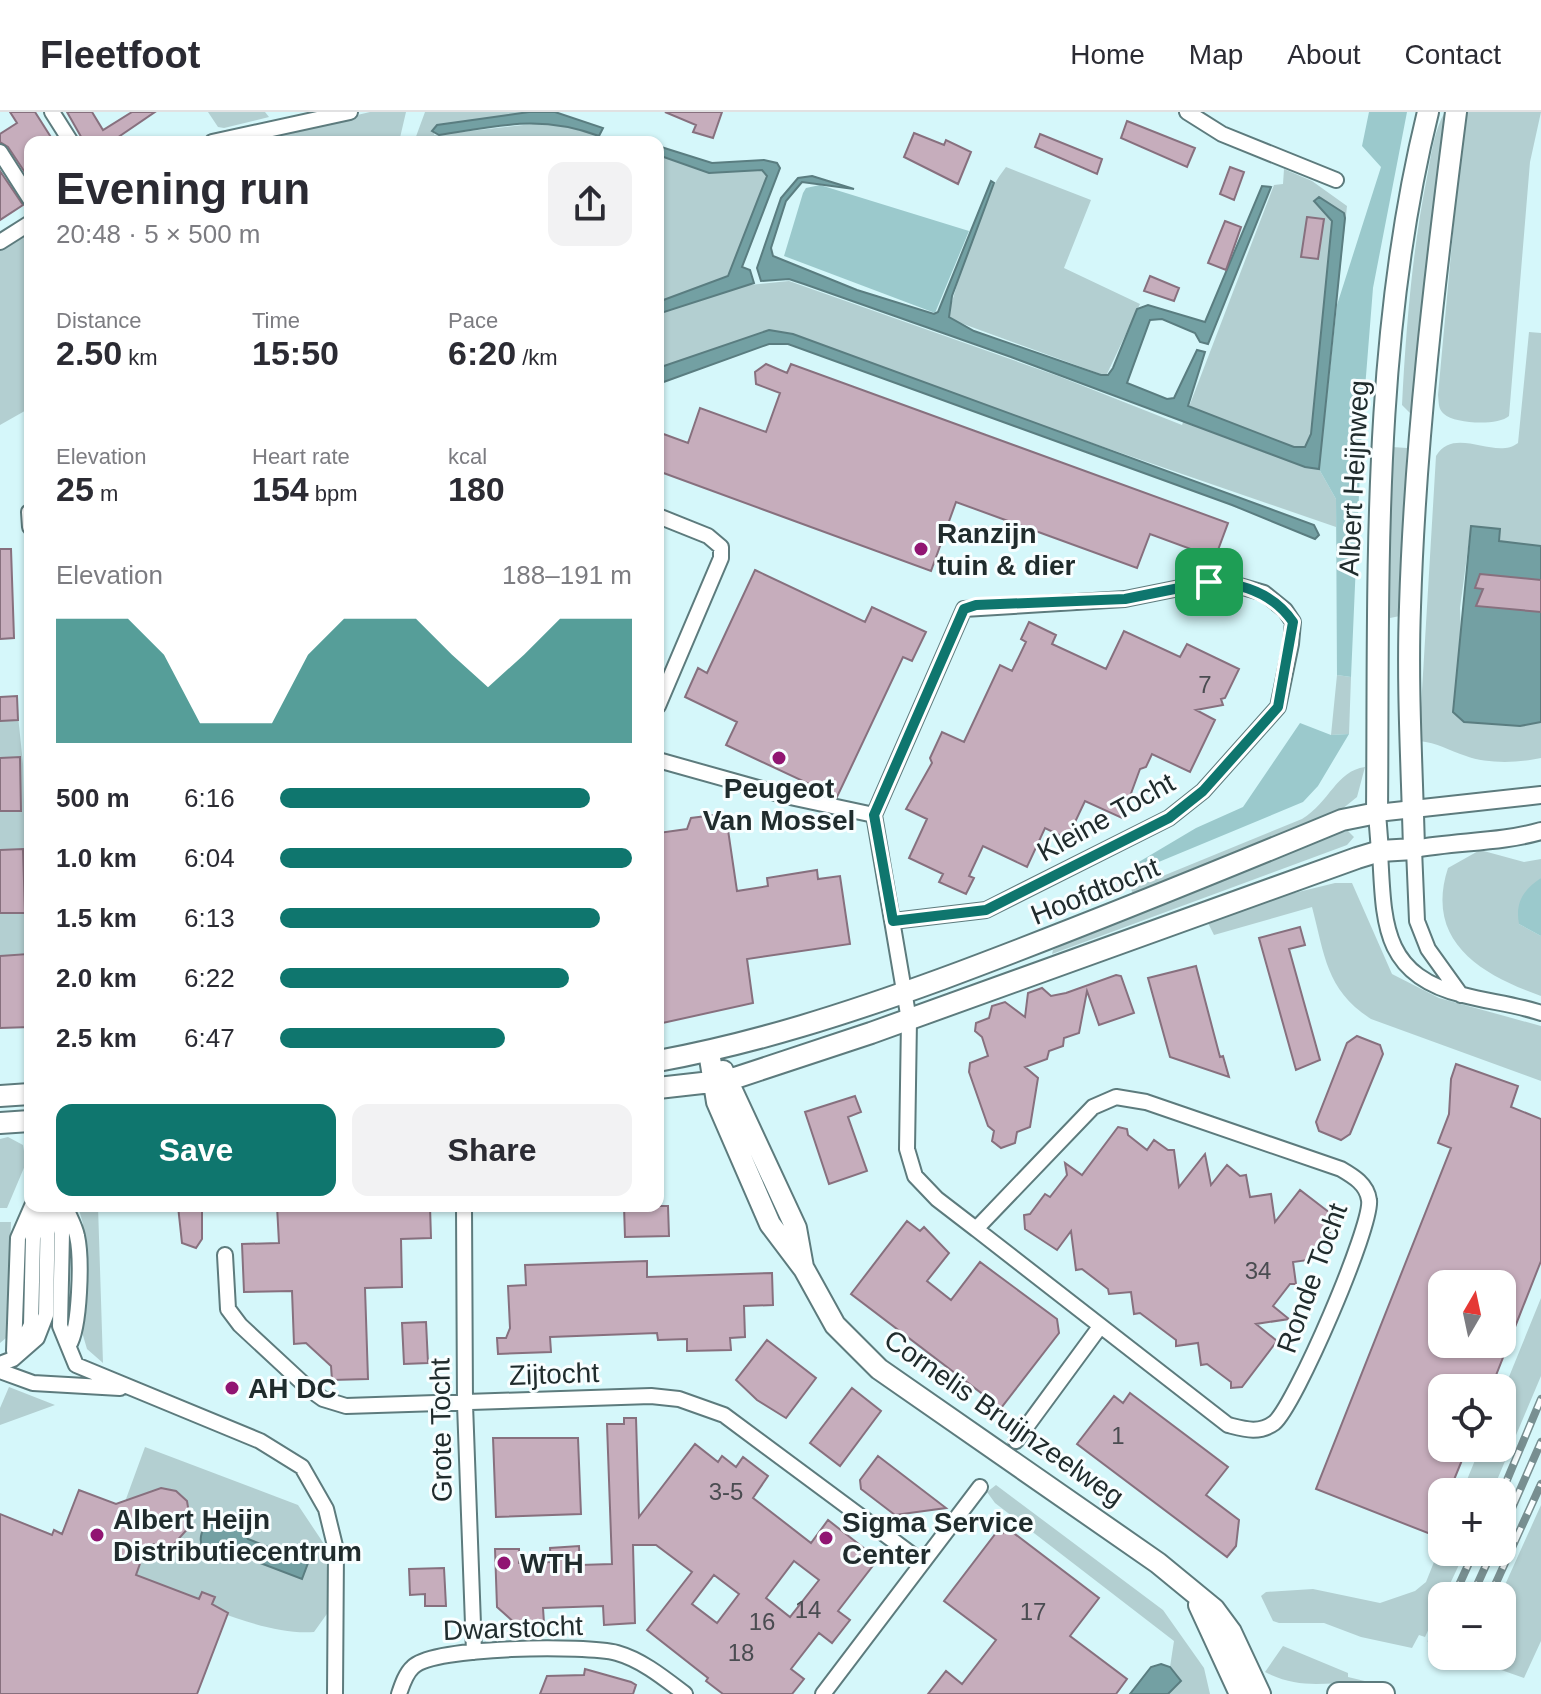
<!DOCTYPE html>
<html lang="en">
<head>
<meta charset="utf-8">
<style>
	:root { --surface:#fff; --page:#f2f2f3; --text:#2b2b33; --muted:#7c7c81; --line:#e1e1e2; --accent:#0f766e }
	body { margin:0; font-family:Arial,sans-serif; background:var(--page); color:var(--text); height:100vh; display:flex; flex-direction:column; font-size:30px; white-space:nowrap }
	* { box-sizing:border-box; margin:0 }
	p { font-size:26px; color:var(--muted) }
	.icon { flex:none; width:44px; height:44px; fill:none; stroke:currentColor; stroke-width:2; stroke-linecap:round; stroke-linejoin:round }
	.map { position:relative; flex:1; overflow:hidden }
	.drawer { position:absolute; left:24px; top:24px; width:640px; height:1076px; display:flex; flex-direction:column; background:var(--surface); border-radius:16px; box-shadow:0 2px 6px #0004 }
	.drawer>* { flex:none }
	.needle { width:52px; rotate:9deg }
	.fabs { position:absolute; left:1428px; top:1158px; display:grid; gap:16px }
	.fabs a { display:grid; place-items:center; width:88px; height:88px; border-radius:16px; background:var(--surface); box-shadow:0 2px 6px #0004; font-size:40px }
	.pin { position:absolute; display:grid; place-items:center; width:68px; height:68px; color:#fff; margin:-34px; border-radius:16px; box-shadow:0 4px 12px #0006 }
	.round { display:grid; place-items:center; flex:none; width:84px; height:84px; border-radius:16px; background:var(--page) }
	.head { display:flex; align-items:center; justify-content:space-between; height:136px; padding:0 32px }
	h1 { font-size:44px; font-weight:800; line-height:60px }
	.metrics { display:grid; grid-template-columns:repeat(3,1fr); gap:12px; height:136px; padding:8px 32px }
	.metrics div { display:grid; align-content:center }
	.metrics b { font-size:34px; font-weight:800 }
	.metrics small { font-size:22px; font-weight:400 }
	.metrics p { font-size:22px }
	.chart { height:224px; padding:16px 32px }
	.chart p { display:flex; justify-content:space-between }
	.chart svg { width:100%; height:144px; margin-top:8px; fill:var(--accent); opacity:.7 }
	.action { display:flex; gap:16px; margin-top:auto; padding:16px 32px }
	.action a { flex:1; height:92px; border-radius:16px; background:var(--accent); color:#fff; font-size:32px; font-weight:800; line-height:92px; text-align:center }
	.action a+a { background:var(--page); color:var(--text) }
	ul { padding:0 32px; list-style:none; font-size:26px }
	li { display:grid; grid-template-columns:128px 96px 1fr; align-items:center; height:60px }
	li i { height:20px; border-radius:10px; background:var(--accent) }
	header { display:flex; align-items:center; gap:48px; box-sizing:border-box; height:112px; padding:0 40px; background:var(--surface); border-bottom:2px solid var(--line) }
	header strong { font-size:38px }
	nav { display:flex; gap:44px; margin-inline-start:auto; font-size:28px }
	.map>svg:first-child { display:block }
</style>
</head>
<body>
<header>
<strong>Fleetfoot</strong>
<nav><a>Home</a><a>Map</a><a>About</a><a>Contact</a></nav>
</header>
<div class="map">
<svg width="1541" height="1582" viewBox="0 0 1541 1582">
	<rect width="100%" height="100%" fill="#d5f7fa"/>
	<path fill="#b3cfd1" d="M208,0H265L269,5L224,16L218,15Z
		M370,0H406L399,30H244Z
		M425,0H529L437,13L434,23L550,10L599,24L594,30H414Z
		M1445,0L1416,299L1411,302L1402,293C1406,217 1412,140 1427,65C1431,44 1434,18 1445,0Z
		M1464,0H1541L1530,50L1509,304C1498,314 1455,312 1444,302C1438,297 1439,291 1438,283Z
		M658,43L709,61L762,58L767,64L728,164L658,190Z
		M1006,55L1091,88L1064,156L1140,192L1106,264L947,206C963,157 974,96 1006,55Z
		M1284,57L1312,69L1347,94L1319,357L1336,387V415L782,224L658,261V202L740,174L789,169L1058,264L1182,313L1274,73L1283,72Z
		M30,117V296L0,313V136Z
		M1529,220L1541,221V434L1498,429L1471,414L1460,496L1464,610L1520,614L1541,610V646C1519,651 1487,652 1466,644C1448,638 1438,631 1419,629L1436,344C1455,313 1495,349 1518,331Z
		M1392,335L1407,336L1400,504L1390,506L1386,402Z
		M1337,563L1351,565L1349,622L1331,623Z
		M17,594L23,652L30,914L0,916V596Z
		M1365,655L1357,685L1336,702L1175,770L1133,782L1131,777L1302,707C1330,690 1336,659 1365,655Z
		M1348,719L1354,725L1347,733L1052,842L1053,838L1099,814L1336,721Z
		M1480,738L1524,750L1541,747V766L1519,812L1541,824V884C1482,863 1424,830 1448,756Z
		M1335,771H1352L1392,862L1439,886L1541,914V969L1371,907C1326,878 1325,844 1312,795L1214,823L1208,811L1278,785Z
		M8,1025L23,1033L26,1051L7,1096H0V1027Z
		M78,1094H98L103,1251L87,1237L82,1220L83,1112Z
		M0,1110H11L8,1215L6,1226L0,1231Z
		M1541,1186V1264L1492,1380H1462L1480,1336H1502V1282Z
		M9,1275L55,1293L0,1313V1296Z
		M145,1335L298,1393L326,1435L329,1499L314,1520C255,1525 159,1473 103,1450Z
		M996,1373L1163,1498L1204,1556L1210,1582H1168L1181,1569L1170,1555L1174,1529L995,1391L987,1380Z
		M1541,1393V1529L1524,1566L1470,1547L1471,1544H1502L1500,1484Z
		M1442,1430V1440H1465L1425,1525L1419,1523L1412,1536L1361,1525L1324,1511H1279L1273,1509L1261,1484L1266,1480L1313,1477L1380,1491L1415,1479L1426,1470Z
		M1283,1534L1348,1561V1565L1373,1571C1330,1568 1304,1580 1265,1560Z"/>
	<path fill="#9bc9cc" d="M1369,0H1407L1373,176L1362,314L1351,565L1337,563L1336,387L1319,357L1337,193L1381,55L1362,34Z
		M820,73L969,119L935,201L784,144L803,81L806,76Z
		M1300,611L1331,623L1349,622L1318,674L1303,690L1137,759L1132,754L1196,716L1243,695Z
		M1541,766V824L1519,812C1515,791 1523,778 1541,766Z"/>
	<path fill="#73a0a3" stroke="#5a7d80" stroke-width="2" d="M529,0H555L603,16L599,24C539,2 499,14 439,23L432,19L437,13Z
		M658,34L712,51L764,48L777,51L780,56L742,155L750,158L754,171L658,202V190L728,164L767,64L762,58L709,61L658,43Z
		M812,64L854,77L802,70L786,89L771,136L773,144L857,178L934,202L938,200L991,69L994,71L952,184L949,205L974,219L1101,263H1108L1113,256L1137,197L1148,193L1205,210L1262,74L1271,75L1208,232L1200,230L1195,221L1162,207L1150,208L1127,271L1167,287L1174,286L1197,238L1205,240L1188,294L1294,335H1305L1311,322L1332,109L1314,89L1319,85L1344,101L1345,106L1319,357L1305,355L1011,245L804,172L789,167L761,169L757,156L781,86L798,66Z
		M769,218L793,222L1314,413L1319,423L1315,427L1232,393L788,232H769L658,272V256Z
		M1471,414L1500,417L1499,429L1541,434V610L1520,614L1464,610L1453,600Z
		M218,1405L237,1408L248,1427L308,1451L302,1467L242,1444L231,1451L211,1448C195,1433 198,1414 218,1405Z
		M1161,1552L1170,1555L1181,1569L1168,1582H1130L1151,1555Z"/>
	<path fill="#c6adbc" stroke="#87707e" stroke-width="2" fill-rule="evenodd" d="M10,0H35L54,30H30V68L8,35L0,30V22L17,11Z
		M67,0H92L103,18L132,0H155L111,30H84Z
		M665,0H722L713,26L693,20L696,13Z
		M1127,9L1195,36L1187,55L1121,26Z
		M914,21L944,33L946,28L971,40L958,72L904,45Z
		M1040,22L1102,47L1097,62L1035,35Z
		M1230,55L1244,60L1234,88L1220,82Z
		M0,59L23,93L0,108Z
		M1307,105L1324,107L1318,147L1301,145Z
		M1225,109L1241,115L1226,158L1208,151Z
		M1150,164L1179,176L1174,189L1144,179Z
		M766,252L787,261L791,252L1228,411L1215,446L1150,422L1137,456L956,390L931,459L658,359V320L688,331L700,296L766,320L780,281L756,272L755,260Z
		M0,437H11L14,526L0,527Z
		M755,458L865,510L872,495L926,520L912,549L903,545L837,685L726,633L737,610L685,585L698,556L707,561Z
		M1480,462L1541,468V500L1476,494L1483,477L1475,476Z
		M1029,510L1056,523L1052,532L1106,557L1124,519L1180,545L1187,532L1239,557L1225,586L1221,587L1223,593L1196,598L1215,608L1190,660L1152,642L1146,655L1140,657L1122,706L1085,689L1067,727L1045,716L1027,755L983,734L969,764L974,766L966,782L939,770L943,762L909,746L927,707L906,697L932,651L930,646L942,620L964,630L1000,553L1012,559L1026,530L1021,527Z
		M17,584L18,608L0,609V585Z
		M20,645L21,699H0V646Z
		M714,703L716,712L727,711L737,779L768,774L767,766L817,758L818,767L840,764L850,832L747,847L753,891L658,912V721L687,717L691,706Z
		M23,737L25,801H0V738Z
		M1300,815L1305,833L1289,837L1320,948L1296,958L1259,826Z
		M28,842L30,915L0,916V844Z
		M1196,854L1220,945L1223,944L1229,965L1170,945L1148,866Z
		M1116,863L1121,864L1134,901L1099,913L1087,879L1079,921L1064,926L1063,934L1049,939L1047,947L1025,955L1038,966L1030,1015L1017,1020L1015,1031L1001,1036L992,1029L994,1019L988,1014L969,960L970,951L988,944L982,925L975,919L976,911L989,906L992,894L1005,890L1025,905L1028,881L1042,876L1051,884L1066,881Z
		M1357,924L1380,933L1383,942L1350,1022L1341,1028L1319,1019L1316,1010L1347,931Z
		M1456,952L1518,974L1511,995L1541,1007V1149L1491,1276H1442V1336H1467L1449,1380H1442V1399L1433,1423L1316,1377L1451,1036L1438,1031L1449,1002L1451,967ZM1442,1172H1502V1232H1442Z
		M855,984L861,1000L848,1005L867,1059L829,1072L805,1000Z
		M1118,1015L1127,1017L1128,1023L1147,1038L1154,1028L1168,1038H1174L1179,1075L1205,1042L1211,1073L1227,1053L1240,1064L1246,1063L1250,1085L1271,1082L1275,1110L1300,1078L1330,1101L1335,1100L1338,1114L1334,1115L1314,1141L1315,1147L1293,1150L1296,1172H1290L1273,1194L1289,1207L1256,1212L1277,1229L1242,1275L1231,1276V1270L1207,1252L1201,1253L1198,1231L1176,1234V1228L1140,1201L1134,1202L1131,1180L1109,1182L1108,1177L1082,1157L1076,1158L1071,1119L1057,1138L1025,1117L1024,1103L1030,1102L1045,1082L1050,1085L1067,1063L1065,1051L1082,1063Z
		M178,1094H202V1127L196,1136L182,1131Z
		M277,1094H430L431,1126L401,1127L402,1175L365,1176L368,1267L332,1268L331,1254L306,1231L294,1232L292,1179L244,1180L242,1132L279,1131Z
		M624,1094H668L669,1124L625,1125Z
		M907,1109L920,1119L924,1115L949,1141L927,1169L951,1188L980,1150L1057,1207L1059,1221L1001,1296L851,1182Z
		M647,1149V1165L772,1161L773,1193L744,1194L745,1225L730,1226L731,1238L687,1239V1227L658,1228L657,1221L550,1225L551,1240L498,1242L497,1226H506L510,1216L508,1174L526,1173L525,1153Z
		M426,1210L428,1251L404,1252L402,1211Z
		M767,1228L816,1266L786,1306L757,1288L736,1268Z
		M852,1276L881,1299L840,1354L810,1331Z
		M1130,1281L1228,1355L1206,1383L1239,1408L1236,1434L1227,1445L1077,1332L1114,1284L1123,1291Z
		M624,1306H636L639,1405L695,1332L718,1350L722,1344L736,1355L743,1345L768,1364L753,1386L811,1431L828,1408L874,1444L875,1451L838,1499L850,1508L832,1531L819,1521L791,1557L804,1567L792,1582H723L706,1569L708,1566L647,1518L692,1460L656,1433H633L635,1511L604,1513L603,1494L543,1496L544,1511L517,1513L497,1495L495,1437H519V1451L551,1450L550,1436L579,1434L580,1453L612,1452L607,1312H624ZM794,1449L819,1468L790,1505L766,1486ZM714,1463L739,1482L717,1511L692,1492Z
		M493,1326H578L581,1402L496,1405Z
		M878,1344L946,1396L895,1403L861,1377L860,1368Z
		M161,1376L176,1379L187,1389L191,1413L174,1432H147L136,1463L199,1487L202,1480L215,1485L212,1492L228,1501L197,1582H0V1402L52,1423L54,1418L62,1422L79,1378L116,1392Z
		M1007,1416L1099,1486L1070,1524L1127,1567L1116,1582H928L946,1559L962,1572L996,1528L944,1489L999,1417L1003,1421Z
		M444,1456L446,1494H425V1482L410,1483L409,1457Z
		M585,1557L631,1570L636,1573L633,1582H540L547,1564L584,1563Z"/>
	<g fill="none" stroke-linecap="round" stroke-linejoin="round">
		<defs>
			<path id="minor" d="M52,0L71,30
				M1187,0L1222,22L1336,68
				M212,30L350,0
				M0,40L30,87
				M0,130L30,111
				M29,400L30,415
				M658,404L708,424L721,435V446L658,594
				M658,648L790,685L874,703
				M1414,737L1417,809L1428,837L1461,883
				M1380,739C1384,810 1381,863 1463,883C1489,890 1515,892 1541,901
				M893,809L986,798L1169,706L1203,679L1278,595L1291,532L1293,510L1285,498L1264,481L1229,471L1209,470L1125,487L964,497L874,703L909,908L907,1037L915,1064L937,1087L976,1117
				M1116,985L1146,990L1341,1057C1353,1064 1367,1072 1369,1088C1373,1113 1295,1294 1274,1311C1259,1322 1244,1317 1228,1313L976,1117L1093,995Z
				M57,1094L62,1121L60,1214L76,1253L260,1329L302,1355L326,1397L336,1438L335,1582
				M65,1094C69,1104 75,1114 77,1124C82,1146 80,1216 69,1233
				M464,1094L465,1292L474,1540
				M225,1143L228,1197L240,1213L309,1277L323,1287L346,1294L651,1284L679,1287L724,1303L922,1450
				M14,1239L18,1126L32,1094
				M17,1240L31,1213L33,1126L40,1094
				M0,1252L13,1247L37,1226L46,1203L48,1094
				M0,1259L33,1271L120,1276
				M1016,1329L1099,1216
				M399,1582C402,1573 406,1561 413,1555C433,1534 587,1533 617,1541C642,1548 664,1566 685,1582
				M823,1582L980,1375"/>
			<path id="tertiary" d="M1414,737C1456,729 1500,731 1541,719
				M1380,739L1377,701L1541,683"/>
			<path id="secondary" d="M709,940L717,990L770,1112L804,1157L835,1213L879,1257L1158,1451L1214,1497L1231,1520L1260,1582
				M658,949C756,931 849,901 942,867C1077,817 1209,763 1342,708L1377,701C1379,466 1371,230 1428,0
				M723,959L796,1116L803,1155
				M658,976L729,968L871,921L1357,746L1380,739L1414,737C1412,656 1407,575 1410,495C1415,330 1435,164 1456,0
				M0,984L30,982
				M0,1011L30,1009
				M1199,1493L1240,1582"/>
			<path id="primary" d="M1339,1582H1383"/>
		</defs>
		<use href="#minor" stroke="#5d7b7d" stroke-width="18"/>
		<use href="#tertiary" stroke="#5d7b7d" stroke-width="20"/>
		<use href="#secondary" stroke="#5d7b7d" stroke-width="24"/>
		<use href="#primary" stroke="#5d7b7d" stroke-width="26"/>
		<use href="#minor" stroke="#fff" stroke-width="14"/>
		<use href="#tertiary" stroke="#fff" stroke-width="16"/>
		<use href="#secondary" stroke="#fff" stroke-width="20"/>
		<use href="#primary" stroke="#fff" stroke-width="22"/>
		<defs>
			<path id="rail" d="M1502,1380L1541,1287
				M1502,1419L1541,1330
				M1454,1484L1474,1440
				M1472,1484L1492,1440
				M1490,1484L1541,1372
				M1432,1529L1442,1508"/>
		</defs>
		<use href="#rail" stroke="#788f91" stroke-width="8"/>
		<use href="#rail" stroke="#f8feff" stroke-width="5" stroke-dasharray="15" stroke-linecap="butt"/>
	</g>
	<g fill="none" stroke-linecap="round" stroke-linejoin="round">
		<defs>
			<path id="route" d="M1209,470C1243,471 1273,481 1293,510L1278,595L1203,679L1169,706L986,798L893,809L874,703L964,497L976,493L1125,487Z"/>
		</defs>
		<use href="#route" stroke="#fff" stroke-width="16"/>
		<use href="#route" stroke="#0f766e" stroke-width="10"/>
	</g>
	<g fill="#911572" stroke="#f8feff" stroke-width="3">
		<circle cx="921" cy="437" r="8"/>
		<circle cx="779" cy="646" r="8"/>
		<circle cx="232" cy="1276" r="8"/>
		<circle cx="97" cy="1423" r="8"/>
		<circle cx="826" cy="1426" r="8"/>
		<circle cx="504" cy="1451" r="8"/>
	</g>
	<g text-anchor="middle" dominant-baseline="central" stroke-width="6" stroke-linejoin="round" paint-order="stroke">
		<g font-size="24" fill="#4a4c51">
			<text x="1205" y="572">7</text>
			<text x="1258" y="1158">34</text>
			<text x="1118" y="1323">1</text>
			<text x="726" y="1379">3-5</text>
			<text x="808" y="1497">14</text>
			<text x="1033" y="1499">17</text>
			<text x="762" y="1509">16</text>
			<text x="741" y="1540">18</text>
		</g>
		<g font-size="28" fill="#202c2d" stroke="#f8feff">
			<text transform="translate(1354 366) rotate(-87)">Albert Heijnweg</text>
			<text transform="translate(1106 705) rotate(-29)">Kleine Tocht</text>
			<text transform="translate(1095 779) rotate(-22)">Hoofdtocht</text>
			<text transform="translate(1312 1166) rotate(-70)">Ronde Tocht</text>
			<text transform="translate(554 1262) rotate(-2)">Zijtocht</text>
			<text transform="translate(1004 1306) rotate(35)">Cornelis Bruijnzeelweg</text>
			<text transform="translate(441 1318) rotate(-91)">Grote Tocht</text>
			<text transform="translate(513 1516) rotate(-2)">Dwarstocht</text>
		</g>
		<g font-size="28" font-weight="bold" fill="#202c2d" stroke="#f8feff" text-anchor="start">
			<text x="937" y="421">Ranzijn<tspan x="937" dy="32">tuin &amp; dier</tspan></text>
			<text x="779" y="676" text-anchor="middle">Peugeot<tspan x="779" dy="32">Van Mossel</tspan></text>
			<text x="248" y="1276">AH DC</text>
			<text x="113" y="1407">Albert Heijn<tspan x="113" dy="32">Distributiecentrum</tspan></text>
			<text x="842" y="1410">Sigma Service<tspan x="842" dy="32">Center</tspan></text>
			<text x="520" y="1451">WTH</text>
		</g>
	</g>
</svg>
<div class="fabs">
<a><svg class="needle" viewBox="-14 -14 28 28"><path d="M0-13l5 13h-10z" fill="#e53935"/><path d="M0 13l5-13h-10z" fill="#7c7c81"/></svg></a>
<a><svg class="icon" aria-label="locate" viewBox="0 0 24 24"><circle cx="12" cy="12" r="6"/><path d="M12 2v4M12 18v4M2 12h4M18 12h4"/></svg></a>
<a>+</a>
<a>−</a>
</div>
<div class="pin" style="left:1209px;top:470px;background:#1e9e55"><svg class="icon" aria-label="arrive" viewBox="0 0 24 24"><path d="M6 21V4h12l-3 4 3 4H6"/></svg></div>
<section class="drawer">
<div class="head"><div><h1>Evening run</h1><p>20:48 · 5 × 500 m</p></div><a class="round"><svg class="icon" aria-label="share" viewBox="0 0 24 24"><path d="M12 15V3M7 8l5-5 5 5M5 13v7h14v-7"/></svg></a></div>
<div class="metrics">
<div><p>Distance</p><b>2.50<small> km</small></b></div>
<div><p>Time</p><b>15:50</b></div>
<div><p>Pace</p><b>6:20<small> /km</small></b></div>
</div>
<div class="metrics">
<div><p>Elevation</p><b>25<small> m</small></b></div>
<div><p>Heart rate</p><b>154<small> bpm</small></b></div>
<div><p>kcal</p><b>180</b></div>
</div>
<div class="chart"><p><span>Elevation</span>188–191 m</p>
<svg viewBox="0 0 160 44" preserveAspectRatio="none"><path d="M0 44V6L10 6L20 6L30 17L40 38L50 38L60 38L70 17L80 6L90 6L100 6L110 17L120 27L130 17L140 6L150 6L160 6V44z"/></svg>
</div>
<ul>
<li><b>500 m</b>6:16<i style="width:88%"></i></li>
<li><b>1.0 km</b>6:04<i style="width:100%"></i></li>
<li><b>1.5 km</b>6:13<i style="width:91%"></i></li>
<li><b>2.0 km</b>6:22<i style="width:82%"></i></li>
<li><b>2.5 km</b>6:47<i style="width:64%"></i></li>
</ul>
<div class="action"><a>Save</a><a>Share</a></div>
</section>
</div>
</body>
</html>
